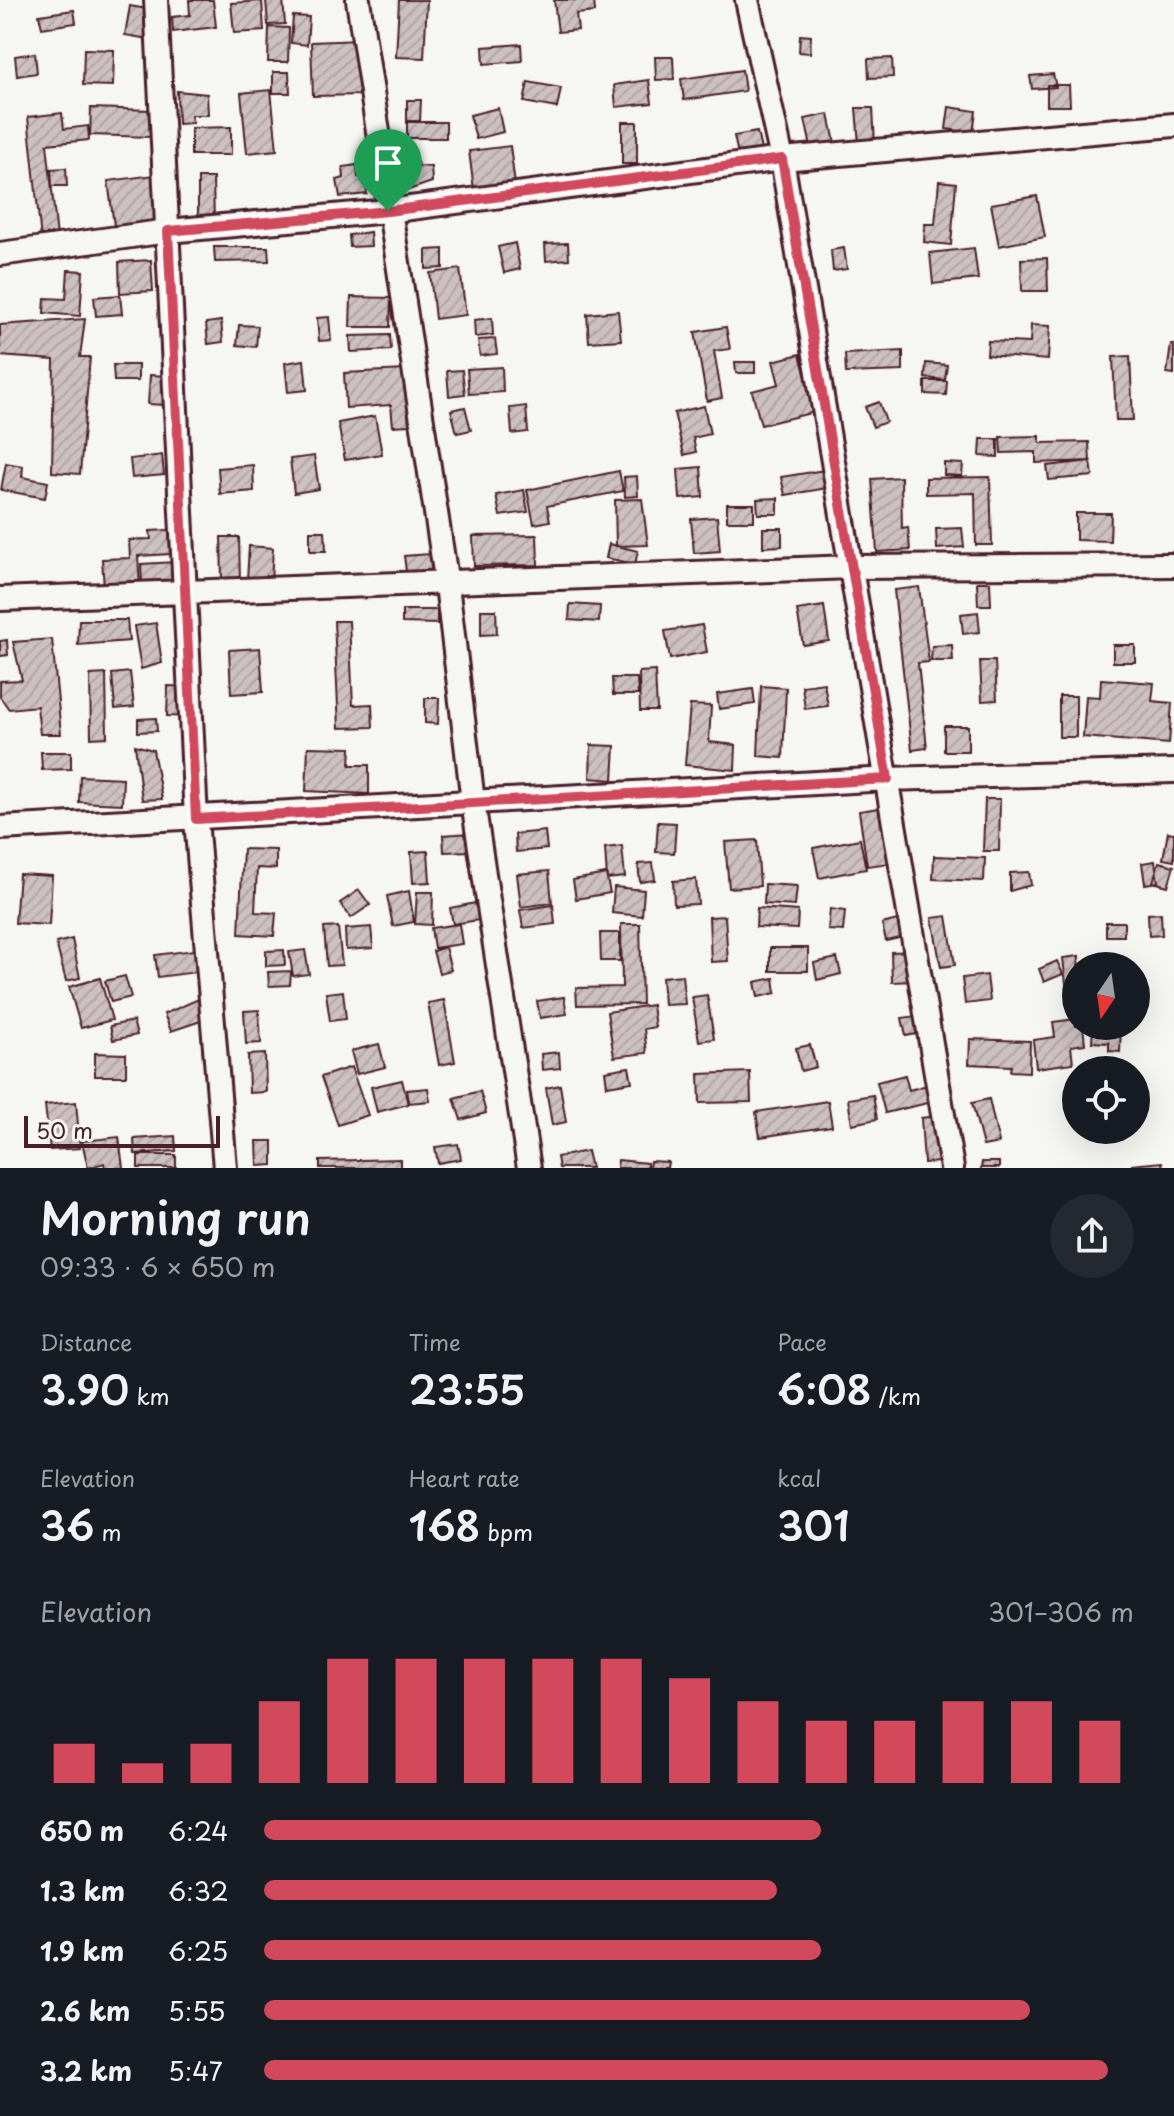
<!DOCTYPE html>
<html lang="en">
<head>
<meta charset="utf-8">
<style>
	:root { --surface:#171b24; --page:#242831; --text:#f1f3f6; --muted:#9ea1a6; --accent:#d1495b }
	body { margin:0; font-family:"Playpen Sans",sans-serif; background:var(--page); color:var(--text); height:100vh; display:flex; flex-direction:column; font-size:30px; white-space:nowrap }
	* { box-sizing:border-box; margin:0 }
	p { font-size:26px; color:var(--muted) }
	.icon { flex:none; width:44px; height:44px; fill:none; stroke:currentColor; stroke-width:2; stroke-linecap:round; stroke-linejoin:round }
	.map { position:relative; height:1168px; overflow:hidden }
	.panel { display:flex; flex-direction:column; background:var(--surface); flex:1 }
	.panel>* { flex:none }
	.needle { width:52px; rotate:193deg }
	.fabs { position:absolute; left:1062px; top:952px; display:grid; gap:16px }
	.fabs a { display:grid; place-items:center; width:88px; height:88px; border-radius:50%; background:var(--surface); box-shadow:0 8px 32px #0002; font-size:40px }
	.scale { position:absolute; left:24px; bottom:20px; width:196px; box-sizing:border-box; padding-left:8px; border:4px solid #4a1f2b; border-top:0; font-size:22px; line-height:28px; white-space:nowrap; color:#4a1f2b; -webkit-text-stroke:6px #f6f6f2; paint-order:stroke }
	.pin { position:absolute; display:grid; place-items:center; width:68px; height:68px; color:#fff; margin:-82px -34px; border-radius:50% 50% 50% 0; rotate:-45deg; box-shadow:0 0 8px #0007 }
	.pin .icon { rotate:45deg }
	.round { display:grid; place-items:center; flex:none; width:84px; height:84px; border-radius:42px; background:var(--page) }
	.headline { display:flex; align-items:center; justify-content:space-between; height:136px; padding:0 40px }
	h1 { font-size:44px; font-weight:600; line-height:60px }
	.stats { display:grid; grid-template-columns:repeat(3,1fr); gap:12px; height:136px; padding:8px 40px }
	.stats div { display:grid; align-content:center }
	.stats b { font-size:40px; font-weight:600 }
	.stats small { font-size:22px; font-weight:400 }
	.stats p { font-size:22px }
	.chart { height:224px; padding:16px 40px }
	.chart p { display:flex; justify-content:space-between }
	.chart svg { width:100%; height:144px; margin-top:8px; stroke:var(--accent); stroke-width:6 }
	ul { padding:0 40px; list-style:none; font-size:26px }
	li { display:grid; grid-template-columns:128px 96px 1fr; align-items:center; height:60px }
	li i { height:20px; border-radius:10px; background:var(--accent) }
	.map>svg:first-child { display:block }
</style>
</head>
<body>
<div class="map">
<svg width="1174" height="1168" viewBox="0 0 1174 1168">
	<defs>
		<pattern id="building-hatch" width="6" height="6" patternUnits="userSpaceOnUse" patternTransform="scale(2)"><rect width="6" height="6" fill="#ccc1c0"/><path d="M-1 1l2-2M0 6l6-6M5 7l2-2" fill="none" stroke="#b1a5a5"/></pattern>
	</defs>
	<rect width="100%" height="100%" fill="#f6f6f2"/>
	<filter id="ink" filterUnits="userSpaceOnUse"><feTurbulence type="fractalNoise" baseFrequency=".0125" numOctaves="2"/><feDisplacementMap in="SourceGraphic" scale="16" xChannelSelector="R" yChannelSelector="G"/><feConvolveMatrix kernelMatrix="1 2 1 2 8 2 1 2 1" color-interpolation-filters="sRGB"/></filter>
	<g filter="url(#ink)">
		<path fill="url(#building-hatch)" stroke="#4a1f2b" stroke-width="2" d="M189,0H213L216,27L173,32L172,17L190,15Z
			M266,0H283L285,24L268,25Z
			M399,0H427L424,58L396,57Z
			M554,0H594L595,12L576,14L578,30L558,32Z
			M262,1L264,31L234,33L231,3Z
			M130,6L153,10L149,39L125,35Z
			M74,10L76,23L42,28L39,15Z
			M293,16L309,17L307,45L291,43Z
			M269,27L289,28L288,62H268Z
			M800,35L811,36L810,53L799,52Z
			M361,40L363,95L313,96L311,42Z
			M521,44L522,61L484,64L483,47Z
			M84,49L114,50L113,86L83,85Z
			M35,53L37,73L17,76L15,56Z
			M655,57H673L674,79L656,80Z
			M892,58L893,77L869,78L868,59Z
			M742,70L745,91L684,100L681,79Z
			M273,72H289L290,93H273Z
			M1053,74L1056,87L1032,89L1030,76Z
			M649,80L652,103L616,107L614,85Z
			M528,82L561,88L557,108L524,102Z
			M1047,85H1069L1070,106H1047Z
			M271,90L277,150L247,153L241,93Z
			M177,91L207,94L208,115H191L192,123L178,124Z
			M407,100H421L420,121H407Z
			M949,107L976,111L973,133L946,129Z
			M91,108L151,110V137L90,135Z
			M498,108L503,132L476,139L470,115Z
			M856,108H873L875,144H859Z
			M62,113L64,129L88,126L89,140L47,144L57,237L41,239L28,117Z
			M829,114L835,143L811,147L805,119Z
			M407,122H446V138H407Z
			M622,122H637V164H622Z
			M231,127V155H191V128Z
			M757,132L762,154L739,159L734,136Z
			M510,146L515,185L474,190L469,151Z
			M416,161L419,166L431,167L432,182L403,192L400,166Z
			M357,165L358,177L365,176L367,194L340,197L337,180L344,178L343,167Z
			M66,168L67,186H52L51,169Z
			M154,175L161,226L115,233L108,181Z
			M198,178H213L214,222H198Z
			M939,181L956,183L951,245L924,242L925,224H935Z
			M1037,196L1045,237L999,246L991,204Z
			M370,232L371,246L350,247L349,235Z
			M515,243L520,269L504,273L498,247Z
			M568,243L569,259L546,261L545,244Z
			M214,247H268L269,261L215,262Z
			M844,248L847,269L833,271L831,250Z
			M974,248L978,279L933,284L930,253Z
			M443,249V268L426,269V250Z
			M1047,258L1048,291H1022L1021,259Z
			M151,260L153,291L120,293L119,262Z
			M460,269L466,315L435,319L430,273Z
			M68,270L83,271L80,316L44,313L45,298L66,299Z
			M120,295L122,314L96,316L94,297Z
			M351,297L391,298L390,327H350Z
			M618,311L621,340L589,342L587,314Z
			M329,317L331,340L319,341L317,318Z
			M492,318L493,335L475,337L474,320Z
			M85,319L80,357H90L80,474L52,472L54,360L0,356V325Z
			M221,321L223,342L208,344L206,323Z
			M239,325L258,326L256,347L237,345Z
			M1031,325L1050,326L1048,360L987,355L988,341L1030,343Z
			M726,327L730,349L714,351L722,398L707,401L695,332Z
			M390,335L391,350L351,352L350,336Z
			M495,339L497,354L480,356L478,340Z
			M1171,345H1174V374L1167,373Z
			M903,351V371L846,373L845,354Z
			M800,354L815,412L761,425L752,391L779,384L773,361Z
			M1130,356L1133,420H1116L1113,357Z
			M304,360L307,390L288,392L285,363Z
			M735,362H755V373H736Z
			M926,363L947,365L945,380L925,378Z
			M113,365H138V381H114Z
			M502,367L503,392L469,394L467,369Z
			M406,370L409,425L393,426L391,405L346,408L344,373Z
			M462,370L465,394L449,396L447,371Z
			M150,375L166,376L164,405L148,404Z
			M925,381H947L946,395L925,394Z
			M879,402L886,422L873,427L865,407Z
			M526,406L528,432L512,434L510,408Z
			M704,406L710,434L693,438L696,452L684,455L674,413Z
			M465,407L471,430L457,433L451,410Z
			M375,416L382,454L345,460L338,423Z
			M1040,436V443L1089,442L1090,461L1036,463V452L1001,453L1000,437Z
			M981,439H998V457L980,456Z
			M162,455L164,475L132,478L130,459Z
			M314,456L319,489L294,493L290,459Z
			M1091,461L1093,476L1049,480L1047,466Z
			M6,463L23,466L22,477L48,482L45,498L1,490Z
			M944,463L963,464L962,476L944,475Z
			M253,465L254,491L220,494L218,468Z
			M701,467L703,497L680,499L678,469Z
			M825,470L828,488L785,495L781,477Z
			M619,471L623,491L547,506L550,521L534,524L527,490Z
			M637,476L638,496L625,497L624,477Z
			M901,477L902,528L908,527L910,550L877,552L872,479Z
			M990,477L992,545H976L975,493L926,494V478Z
			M524,490L528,512L500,516L496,495Z
			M778,498V514H758L757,499Z
			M642,499L648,545L616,546L615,500Z
			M727,504H754V521H727Z
			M1076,513H1111L1110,541L1076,540Z
			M717,517L720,551L694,553L691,519Z
			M763,528H782V546L763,547Z
			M962,528L964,547L937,549L936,529Z
			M169,530L170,554L138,556L140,586L104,588L102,559L130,558L129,540L151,539L150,531Z
			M310,531H325L326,551H310Z
			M537,535L538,565L474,566L473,536Z
			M221,537H239L240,581H222Z
			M609,544L638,551L635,564L606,558Z
			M249,546L273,548L271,582L247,580Z
			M430,554L433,584L408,586L404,556Z
			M176,562L177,582L142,583L141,564Z
			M977,582H990L991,605H978Z
			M919,587L929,662L918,663L927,748L912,750L894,590Z
			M570,604L600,606L599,622L569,620Z
			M824,606L829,641L803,645L797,610Z
			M402,610H437V624L402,623Z
			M481,610H496L497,634L481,635Z
			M978,612L980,632L963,634L961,614Z
			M79,620H127L129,641L78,645Z
			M334,621H349L353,705L372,704L373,727L339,728Z
			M156,623L162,663L141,669L134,626Z
			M702,625L707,652L670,659L665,631Z
			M52,639L61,734H40L37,706L9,709L0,697V681L22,680L13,642Z
			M7,640L8,655L0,656V641Z
			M952,645L953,661H931L932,646Z
			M1113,645H1135V662H1113Z
			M260,648L263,692L231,694L229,650Z
			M980,661H995L997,700L982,701Z
			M655,671L657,711H640L639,672Z
			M130,672L134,707L115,709L112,674Z
			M106,674L107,737L91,738L90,675Z
			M612,678H637L638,695H613Z
			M1101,679L1154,683L1152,701L1172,703L1169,744L1083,737L1086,696L1100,697Z
			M824,683L828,706L805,709L802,686Z
			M168,686L193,687L191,717L167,716Z
			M761,686L786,688L783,758L758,756Z
			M753,689L755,704L719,709L717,694Z
			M1059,696H1076V737H1059Z
			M425,698H439L438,724L425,723Z
			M690,705L711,706L709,742L736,745L735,770L685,765Z
			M156,718L157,731L138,732V719Z
			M944,726H968V751H944Z
			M135,745L153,750L162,799L142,800Z
			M591,745L615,746L613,780L590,778Z
			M308,747L351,748L350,765H369V794L306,791Z
			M41,752H71V769L42,770Z
			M80,776L123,778L122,804L79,802Z
			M985,799H1000L999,851H983Z
			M892,806L899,862L867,866L859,811Z
			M658,822L676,823L674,853L656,852Z
			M545,831L547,849L516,852L515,834Z
			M1168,832L1174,833V861L1163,859Z
			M470,833L471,851L444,852L443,835Z
			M860,839L866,869L819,878L813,848Z
			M757,840L760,886L729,888L725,842Z
			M622,846L625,877L607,879L605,848Z
			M243,849L276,850V869L257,868L255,912L276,913L274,936L239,934Z
			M428,851L430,882L413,883L411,852Z
			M934,856L985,858L984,881L933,879Z
			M1155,861L1158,882L1145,884L1142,863Z
			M1159,862L1174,866L1168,886L1153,882Z
			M653,863L655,880L640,882L638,864Z
			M549,871L552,903L521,907L517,874Z
			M1029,872L1031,885L1010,891V873Z
			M19,874L52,876L49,925L15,923Z
			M606,874L610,893L576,899L573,880Z
			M696,879L698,904L674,905L673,881Z
			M765,884L797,886L795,906L764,904Z
			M614,887L644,890L642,916L612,913Z
			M359,890L370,905L351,918L340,903Z
			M409,891L414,922L393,926L387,896Z
			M417,892H433L432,925L415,924Z
			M481,902L485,919L453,924L450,908Z
			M553,905L555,924L523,928L520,910Z
			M757,908L798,911L797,929L756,927Z
			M830,909L845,911L843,931L828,930Z
			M1161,913L1162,935L1149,936L1148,914Z
			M725,916L728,961L711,962L709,917Z
			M947,916L955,965L941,967L932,918Z
			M905,918L908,936L886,941L882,924Z
			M1106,922H1124V936H1106Z
			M459,924L462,944L434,948L431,928Z
			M621,924H640L642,1004L577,1005L576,988L622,987Z
			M338,927L342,965L327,966L324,928Z
			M371,927L373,948L346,950L345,929Z
			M600,933H620V961H601Z
			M72,939L80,978L66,981L56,943Z
			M445,947L451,970L439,973L433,951Z
			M770,948H808V971H770Z
			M194,950L197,972L158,977L155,955Z
			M284,950L285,965L266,966V951Z
			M305,950L309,974L293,976L289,952Z
			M913,951L914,981L892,982L891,952Z
			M1079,956L1076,1000L1068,1001L1063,958Z
			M837,958L841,974L817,980L814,963Z
			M1057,961L1063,974L1044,982L1039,969Z
			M291,971L290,985L269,986L268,972Z
			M682,975L685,1004L664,1005L662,977Z
			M987,975L990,1001L965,1004L962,978Z
			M125,976L131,997L111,1002L105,981Z
			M100,978L112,1020L81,1028L69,987Z
			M774,978L776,993L758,997L755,982Z
			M343,991L346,1019L330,1021L326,993Z
			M707,995L714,1039L699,1041L692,997Z
			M564,997L567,1014L540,1018L537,1001Z
			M201,998V1021L171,1031L164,1014Z
			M444,1000L455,1062L439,1065L428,1003Z
			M652,1005L655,1027L644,1029L647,1053L614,1057L607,1012Z
			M259,1010L261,1043L246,1044L244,1011Z
			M924,1015L927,1032L906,1036L902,1018Z
			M1076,1019V1026H1083L1085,1044L1071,1046L1073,1063L1036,1068L1033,1040L1055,1037L1053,1022Z
			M133,1021L137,1035L113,1040L110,1026Z
			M1093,1026H1121L1120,1052L1109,1051V1043L1092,1042Z
			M970,1039L1030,1041L1029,1072L1010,1071L1011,1066L969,1064Z
			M379,1044L385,1067L357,1074L351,1051Z
			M810,1045L816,1067L801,1071L796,1048Z
			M559,1052L560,1068L542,1070L541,1054Z
			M95,1053L126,1054V1076H95Z
			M265,1054L266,1092L249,1093L248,1055Z
			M351,1067L368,1115L338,1125L321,1077Z
			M629,1067L632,1082L607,1086L605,1071Z
			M750,1072L751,1102L700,1103L699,1074Z
			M905,1075L909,1090L931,1084L936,1101L885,1113L877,1082Z
			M402,1080L408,1104L377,1112L371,1087Z
			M560,1085L566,1122L552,1125L546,1088Z
			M428,1088L430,1101L409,1103L407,1090Z
			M480,1091L486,1113L461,1120L454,1098Z
			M873,1095L877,1119L852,1124L848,1099Z
			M989,1099L999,1143L983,1146L972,1103Z
			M828,1101L832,1126L760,1137L756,1112Z
			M76,1102L80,1148L50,1150L45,1105Z
			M938,1116L942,1162L924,1163L921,1118Z
			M175,1136L176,1151L135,1154L134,1139Z
			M119,1137L123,1168H105L104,1163L88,1168L82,1141Z
			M257,1141H273V1165L258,1166Z
			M458,1144L461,1159L438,1163L435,1147Z
			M587,1151L591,1168H559L557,1157Z
			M138,1155H176V1168H138Z
			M400,1159V1168H320V1161Z
			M618,1160L647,1163V1168H617Z
			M650,1161L668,1162L667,1168H649Z
			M982,1162H999V1168H981Z
			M1162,1162L1163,1168H1132V1165Z"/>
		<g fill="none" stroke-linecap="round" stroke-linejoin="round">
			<defs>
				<path id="street" d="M156,0L196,819L225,1168
					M358,0L447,585L473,802L529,1168
					M747,0L782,159L952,1168
					M0,254L168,231L388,211L782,159L1174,125
					M0,599L851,567L1174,565
					M0,828L888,779L1174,771"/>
			</defs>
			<use href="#street" stroke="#4a1f2b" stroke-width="28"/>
			<use href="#street" stroke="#f6f6f2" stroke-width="22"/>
		</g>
	</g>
	<g fill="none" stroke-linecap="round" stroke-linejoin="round" filter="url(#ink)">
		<defs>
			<path id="route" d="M782,159L888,779L196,819L168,231L388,211Z"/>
		</defs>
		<use href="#route" stroke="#fff" stroke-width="16"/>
		<use href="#route" stroke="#d1495b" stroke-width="10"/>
	</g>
</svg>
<div class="fabs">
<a><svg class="needle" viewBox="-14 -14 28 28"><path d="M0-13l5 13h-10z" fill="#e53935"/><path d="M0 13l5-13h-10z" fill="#9ea1a6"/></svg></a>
<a><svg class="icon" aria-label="locate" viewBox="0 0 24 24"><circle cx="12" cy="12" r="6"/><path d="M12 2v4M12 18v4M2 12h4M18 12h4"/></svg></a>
</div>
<div class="scale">50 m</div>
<div class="pin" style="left:388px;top:211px;background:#1e9e55"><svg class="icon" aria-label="arrive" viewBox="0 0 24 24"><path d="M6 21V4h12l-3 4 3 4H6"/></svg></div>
</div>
<section class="panel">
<div class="headline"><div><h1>Morning run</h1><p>09:33 · 6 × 650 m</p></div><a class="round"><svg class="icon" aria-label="share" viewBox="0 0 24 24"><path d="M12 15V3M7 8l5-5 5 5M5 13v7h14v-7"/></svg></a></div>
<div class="stats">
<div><p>Distance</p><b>3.90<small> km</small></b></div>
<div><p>Time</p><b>23:55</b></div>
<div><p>Pace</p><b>6:08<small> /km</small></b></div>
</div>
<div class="stats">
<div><p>Elevation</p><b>36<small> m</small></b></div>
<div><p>Heart rate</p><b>168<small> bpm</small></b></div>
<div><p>kcal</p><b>301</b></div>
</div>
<div class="chart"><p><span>Elevation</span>301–306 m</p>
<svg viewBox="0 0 160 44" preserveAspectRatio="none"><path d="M5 44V32M15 44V38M25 44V32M35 44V19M45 44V6M55 44V6M65 44V6M75 44V6M85 44V6M95 44V12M105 44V19M115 44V25M125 44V25M135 44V19M145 44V19M155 44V25"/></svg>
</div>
<ul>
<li><b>650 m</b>6:24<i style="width:64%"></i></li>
<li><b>1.3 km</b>6:32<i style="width:59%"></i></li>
<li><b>1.9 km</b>6:25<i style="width:64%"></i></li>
<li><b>2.6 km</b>5:55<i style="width:88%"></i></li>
<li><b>3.2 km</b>5:47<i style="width:97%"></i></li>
</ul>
</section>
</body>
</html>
